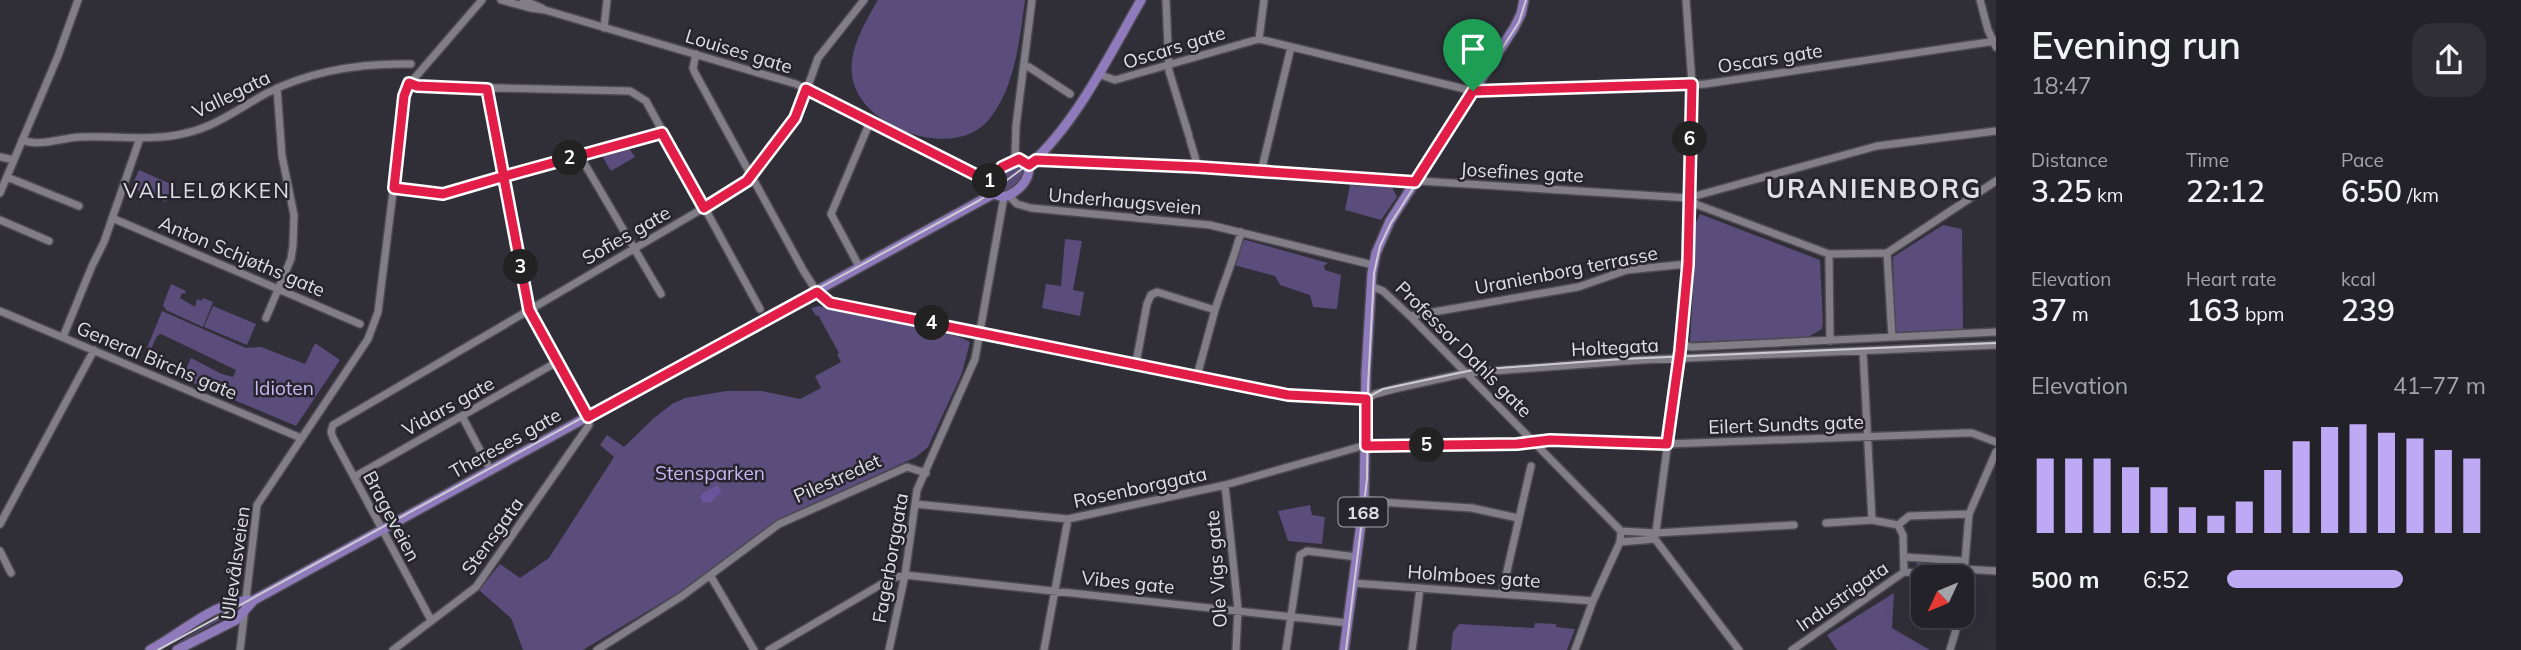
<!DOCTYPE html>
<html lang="en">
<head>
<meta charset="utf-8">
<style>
	:root { --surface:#242229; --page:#302f35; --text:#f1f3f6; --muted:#a3a4a8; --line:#413f46; --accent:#bea9f5 }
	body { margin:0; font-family:Mulish,sans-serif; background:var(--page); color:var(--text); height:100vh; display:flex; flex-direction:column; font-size:26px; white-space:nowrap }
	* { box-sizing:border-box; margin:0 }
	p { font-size:23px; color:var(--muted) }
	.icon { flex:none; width:38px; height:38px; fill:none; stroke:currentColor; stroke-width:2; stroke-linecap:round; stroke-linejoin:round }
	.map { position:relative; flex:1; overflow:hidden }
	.panel { display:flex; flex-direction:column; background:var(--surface); width:525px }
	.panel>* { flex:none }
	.needle { width:46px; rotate:226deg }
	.fabs { position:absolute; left:1911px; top:565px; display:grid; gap:14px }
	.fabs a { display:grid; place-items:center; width:63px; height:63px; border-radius:14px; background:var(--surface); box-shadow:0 7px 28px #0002,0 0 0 2px var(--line); font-size:35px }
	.pin { position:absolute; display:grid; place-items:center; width:60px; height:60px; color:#fff; margin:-72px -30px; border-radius:50% 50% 50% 0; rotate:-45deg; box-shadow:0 0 7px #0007 }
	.pin .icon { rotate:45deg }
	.km { position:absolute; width:35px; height:35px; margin:-18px; border-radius:50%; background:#222; color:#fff; font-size:19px; line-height:35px; text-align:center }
	.round { display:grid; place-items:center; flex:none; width:74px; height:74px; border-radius:21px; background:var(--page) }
	.summary { display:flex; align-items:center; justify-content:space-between; height:119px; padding:0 35px }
	h1 { font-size:38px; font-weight:600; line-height:52px }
	.figures { display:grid; grid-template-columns:repeat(3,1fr); gap:10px; height:119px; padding:7px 35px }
	.figures div { display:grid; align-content:center }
	.figures b { font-size:30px; font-weight:600 }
	.figures small { font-size:19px; font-weight:400 }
	.figures p { font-size:19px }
	.chart { height:196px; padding:14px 35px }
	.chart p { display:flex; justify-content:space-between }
	.chart svg { width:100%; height:126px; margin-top:7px; stroke:var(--accent); stroke-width:6 }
	ul { padding:0 35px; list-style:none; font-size:23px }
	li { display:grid; grid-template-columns:112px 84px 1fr; align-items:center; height:52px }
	li i { height:18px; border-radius:9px; background:var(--accent) }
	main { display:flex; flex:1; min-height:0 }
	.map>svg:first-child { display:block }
</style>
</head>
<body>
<main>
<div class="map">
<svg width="1996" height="650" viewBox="0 0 1996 650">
	<rect width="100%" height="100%" fill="#302e37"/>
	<path fill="#5a4d7b" d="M878,0H1025C1020,38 1015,86 991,117C957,164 858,128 852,75C849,49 865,22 878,0Z
		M629,148L635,157L611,171L602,156Z
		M1016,165L1024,168C1025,180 1014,187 1003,192L995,189C995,177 1006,170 1016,165Z
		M139,170L173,185L166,202L131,188Z
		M1350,185L1392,187L1397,197L1381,220L1345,210Z
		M1700,214L1820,260L1823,323L1822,329L1808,337L1690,342L1694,271V226Z
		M1943,225L1962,229L1963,330L1895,334L1893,257Z
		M1065,239L1082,241L1073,290L1084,292L1080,316L1042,308L1046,284L1061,286Z
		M1242,239L1328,263L1324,266L1325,270L1341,275L1337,309L1313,307L1310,295L1280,285L1275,276L1234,265Z
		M171,284L186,291L185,294L182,293L180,298L195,307L197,299L201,301L203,298L213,302L203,327L166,310L163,305Z
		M213,306L256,324L247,345L204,327Z
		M819,306L960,337L970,342L962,373L928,447L916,457L781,519L678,593L583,650H523L511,618L479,590L500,564L520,578L549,558L614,457L600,445L607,435L624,447L654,418L672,404L685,398L726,391H762L800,399L821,388L815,376L841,362L837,354L839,353L818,315L816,316L811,308Z
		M162,311L246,348L261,347L305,364L315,343L340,360L296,426L182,378L191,358L222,374L233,377L236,370L161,334L157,336L151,349L148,350L147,348Z
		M1310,505L1312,515L1325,517L1322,544L1288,541L1278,511Z
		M1917,562L1946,564V571L1917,569Z
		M1894,593L1892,628L1930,650H1837L1827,635Z
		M229,612V615L189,637L190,639L179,646L177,643L167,649Z
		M1535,623L1556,624V627L1575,629L1567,650H1451L1453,632L1459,624L1534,628Z"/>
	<path fill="#6a549c" d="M717,485L722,491L711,502L703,503L700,498L702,494Z"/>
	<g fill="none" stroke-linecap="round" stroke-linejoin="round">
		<defs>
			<path id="minor" d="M501,0L530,8L545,10L796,84L990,182
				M523,0L542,8
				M1166,0L1169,71L1189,136
				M1686,0L1692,84L1687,264L1680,351L1655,539L1739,650
				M1980,0L1988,30L1996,47
				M604,28L607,0
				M1259,39L1264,0
				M696,54L693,68L695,73L803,270L817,292L830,303L1288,395L1357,399H1366L1375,394L1398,388L1466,373L1640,360L1996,345
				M1024,66L1029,67L1070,94
				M1098,74L1115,80L1259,39L1465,89L1483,91L1705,84L1996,41
				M409,83L417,86L630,91L646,101L760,309
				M22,140C40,147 61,138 80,137C115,135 151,142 186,133C215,127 241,107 267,93C312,70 361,63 411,64
				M1190,140L1198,167
				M580,156L661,294
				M0,157L14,160
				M1015,159L1016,126L1032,0
				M1036,160L1198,167L1688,198L1698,205L1829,254L1887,253L1996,181
				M1261,172L1291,47
				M7,177L79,206
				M394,188L443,194L662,133
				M0,193L58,56L78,0
				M1009,196L1017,204L1031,208L1210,225L1373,265
				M1688,198L1877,146L1996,131
				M112,218L360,324
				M0,220L49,241
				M1887,253L1892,337
				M1829,254L1830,341
				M860,268L831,214L870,122
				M1371,286L1383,291L1410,316L1621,531L1655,533L1794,525
				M1215,310C1223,284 1234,259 1241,232
				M0,311L301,438
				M1410,316L1578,287L1627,270L1687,264
				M266,318L291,259L293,245L294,215L282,156L277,88
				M63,337L92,266L104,242L140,138
				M1680,345L1692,347L1996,332
				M1863,351L1872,520
				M1136,363L1147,304L1151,295L1157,292L1215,310L1197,376
				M462,416L491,471
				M354,477L557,362
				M1225,485L1238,609L1236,650
				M1364,501L1472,508L1518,518
				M915,504L1068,519L1225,485L1366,445L1517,444L1557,440L1667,444L1965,433H1972L1996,442
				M1826,523L1872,520L1898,525
				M0,524L94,350
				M1898,525L1909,516L1969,514
				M1620,542L1655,539
				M0,551L11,573
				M1904,557L1964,561
				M1963,569L1996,571
				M1904,572L1963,576
				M710,575L754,650
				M1353,583L1593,601
				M1502,593L1531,466
				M1962,598L1969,514L1996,452
				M431,620L333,438L331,432L333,425L743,185L791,124L799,111L818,58L864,0
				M240,650L257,505L368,339L378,312L406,88L482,0
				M393,650L476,587L589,425L588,417L529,310L487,89
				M597,650L682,596L779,524L907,467L926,473
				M769,650L892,578L905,575L1348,623
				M889,650L905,575L917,490L975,359L1004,197
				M1044,650L1068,519
				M1286,650L1300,555L1307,551L1357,557
				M1412,650L1420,588
				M1575,650L1593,601L1620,542L1621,531
				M1792,650L1904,572L1903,535L1898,525
				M1950,650L1960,616"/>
			<path id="major" d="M1029,165C1075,126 1111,52 1141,0
				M993,194C984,177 1004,162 1019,159L1029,165
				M993,194L1004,197C1018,192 1030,181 1029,165
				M150,650C184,632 215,600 254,600
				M177,650L236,620L254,600L993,194
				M1344,650L1364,501L1366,372L1372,273L1376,253L1390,221L1514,28L1521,14L1524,0"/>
		</defs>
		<use href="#minor" stroke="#4c4a52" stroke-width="10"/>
		<use href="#major" stroke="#4c4a52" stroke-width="12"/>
		<use href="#minor" stroke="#817e88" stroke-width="7"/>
		<use href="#major" stroke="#8f7abc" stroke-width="9"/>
		<path stroke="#cdcbd2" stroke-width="2" d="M1366,404L1372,395L1383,389L1473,370L1622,359L1996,343
			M158,650L980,200L1030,163L1060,158L1405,179L1418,175
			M1346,650L1367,479L1368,386L1374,273L1380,246L1391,223L1519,22L1526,0"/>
	</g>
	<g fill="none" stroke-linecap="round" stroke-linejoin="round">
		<defs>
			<path id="route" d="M1473,91L1415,182L1198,167L1036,160L1029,165L1019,159L1002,167L990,182L806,89L795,118L747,181L704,208L662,133L509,175L498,178L450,192L443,194L394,188L404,96L409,83L417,86L487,89L529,310L588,417L817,292L830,303L1288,395L1366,399V446L1517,444L1550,440L1667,444L1680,351L1688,264L1692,84L1473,91"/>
		</defs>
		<use href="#route" stroke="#fff" stroke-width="14"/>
		<use href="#route" stroke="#e11d48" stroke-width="9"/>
	</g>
	<g text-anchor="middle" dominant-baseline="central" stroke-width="5" stroke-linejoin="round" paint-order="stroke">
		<rect fill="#26242d" stroke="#a8a7ae" stroke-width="2" x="1338.5" y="497.5" width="49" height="29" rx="5"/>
		<g font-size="18" font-weight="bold" fill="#e0dfe5">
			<text x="1363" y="512">168</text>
		</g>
		<g font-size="19" fill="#e0dfe5" stroke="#26242d">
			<text transform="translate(1174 47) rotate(-17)">Oscars gate</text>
			<text transform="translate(739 51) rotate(17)">Louises gate</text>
			<text transform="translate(1770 58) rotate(-9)">Oscars gate</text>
			<text transform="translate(231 94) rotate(-26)">Vallegata</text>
			<text transform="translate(1522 172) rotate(3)">Josefines gate</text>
			<text transform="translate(1125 201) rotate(5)">Underhaugsveien</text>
			<text transform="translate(626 235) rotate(-30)">Sofies gate</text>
			<text transform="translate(242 256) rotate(23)">Anton Schjøths gate</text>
			<text transform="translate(1566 270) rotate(-11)">Uranienborg terrasse</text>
			<text transform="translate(1615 347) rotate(-3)">Holtegata</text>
			<text transform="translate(1464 349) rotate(45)">Professor Dahls gate</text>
			<text transform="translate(157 360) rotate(23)">General Birchs gate</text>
			<text transform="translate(448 406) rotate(-29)">Vidars gate</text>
			<text transform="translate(1786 424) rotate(-2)">Eilert Sundts gate</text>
			<text transform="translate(505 443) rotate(-29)">Thereses gate</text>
			<text transform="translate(837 478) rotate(-24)">Pilestredet</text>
			<text transform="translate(1140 487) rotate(-12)">Rosenborggata</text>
			<text transform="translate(392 516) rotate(62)">Brageveien</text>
			<text transform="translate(492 536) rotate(-54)">Stensgata</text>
			<text transform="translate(890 558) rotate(-80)">Fagerborggata</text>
			<text transform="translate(235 563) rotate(-82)">Ullevålsveien</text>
			<text transform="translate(1216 569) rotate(-94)">Ole Vigs gate</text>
			<text transform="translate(1474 576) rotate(4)">Holmboes gate</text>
			<text transform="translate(1128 582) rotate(6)">Vibes gate</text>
			<text transform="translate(1842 596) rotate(-35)">Industrigata</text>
		</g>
		<g font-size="19" fill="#c7b8f4" stroke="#26242d">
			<text x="284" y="388">Idioten</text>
			<text x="710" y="473">Stensparken</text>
		</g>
		<g font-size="21" letter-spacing="2" fill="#e0dfe5" stroke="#26242d">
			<text x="207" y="190">VALLELØKKEN</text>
		</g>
		<g font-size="26" font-weight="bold" letter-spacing="2" fill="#e0dfe5" stroke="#26242d">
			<text x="1874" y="188">URANIENBORG</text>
		</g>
	</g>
</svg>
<div class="fabs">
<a><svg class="needle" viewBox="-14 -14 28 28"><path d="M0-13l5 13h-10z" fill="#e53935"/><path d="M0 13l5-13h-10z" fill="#a3a4a8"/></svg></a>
</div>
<div class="pin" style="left:1473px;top:91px;background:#1e9e55"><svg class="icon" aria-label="arrive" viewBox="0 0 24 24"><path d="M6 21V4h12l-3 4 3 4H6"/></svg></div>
<b class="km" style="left:990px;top:181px">1</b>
<b class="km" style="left:570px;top:158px">2</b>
<b class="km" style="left:521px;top:267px">3</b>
<b class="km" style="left:932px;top:323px">4</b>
<b class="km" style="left:1427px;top:445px">5</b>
<b class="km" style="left:1690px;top:139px">6</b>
</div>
<section class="panel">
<div class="summary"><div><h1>Evening run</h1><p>18:47</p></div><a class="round"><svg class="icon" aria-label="share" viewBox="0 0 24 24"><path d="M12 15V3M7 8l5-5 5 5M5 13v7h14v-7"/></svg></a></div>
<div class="figures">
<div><p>Distance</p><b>3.25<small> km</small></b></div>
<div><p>Time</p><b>22:12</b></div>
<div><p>Pace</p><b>6:50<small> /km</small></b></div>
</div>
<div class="figures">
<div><p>Elevation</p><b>37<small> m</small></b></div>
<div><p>Heart rate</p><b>163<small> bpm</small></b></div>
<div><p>kcal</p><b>239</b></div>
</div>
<div class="chart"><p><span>Elevation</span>41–77 m</p>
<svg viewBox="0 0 160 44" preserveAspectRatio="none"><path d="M5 44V18M15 44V18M25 44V18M35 44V21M45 44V28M55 44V35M65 44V38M75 44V33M85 44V22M95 44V12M105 44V7M115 44V6M125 44V9M135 44V11M145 44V15M155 44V18"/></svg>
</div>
<ul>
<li><b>500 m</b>6:52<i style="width:68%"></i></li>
</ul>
</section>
</main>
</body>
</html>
